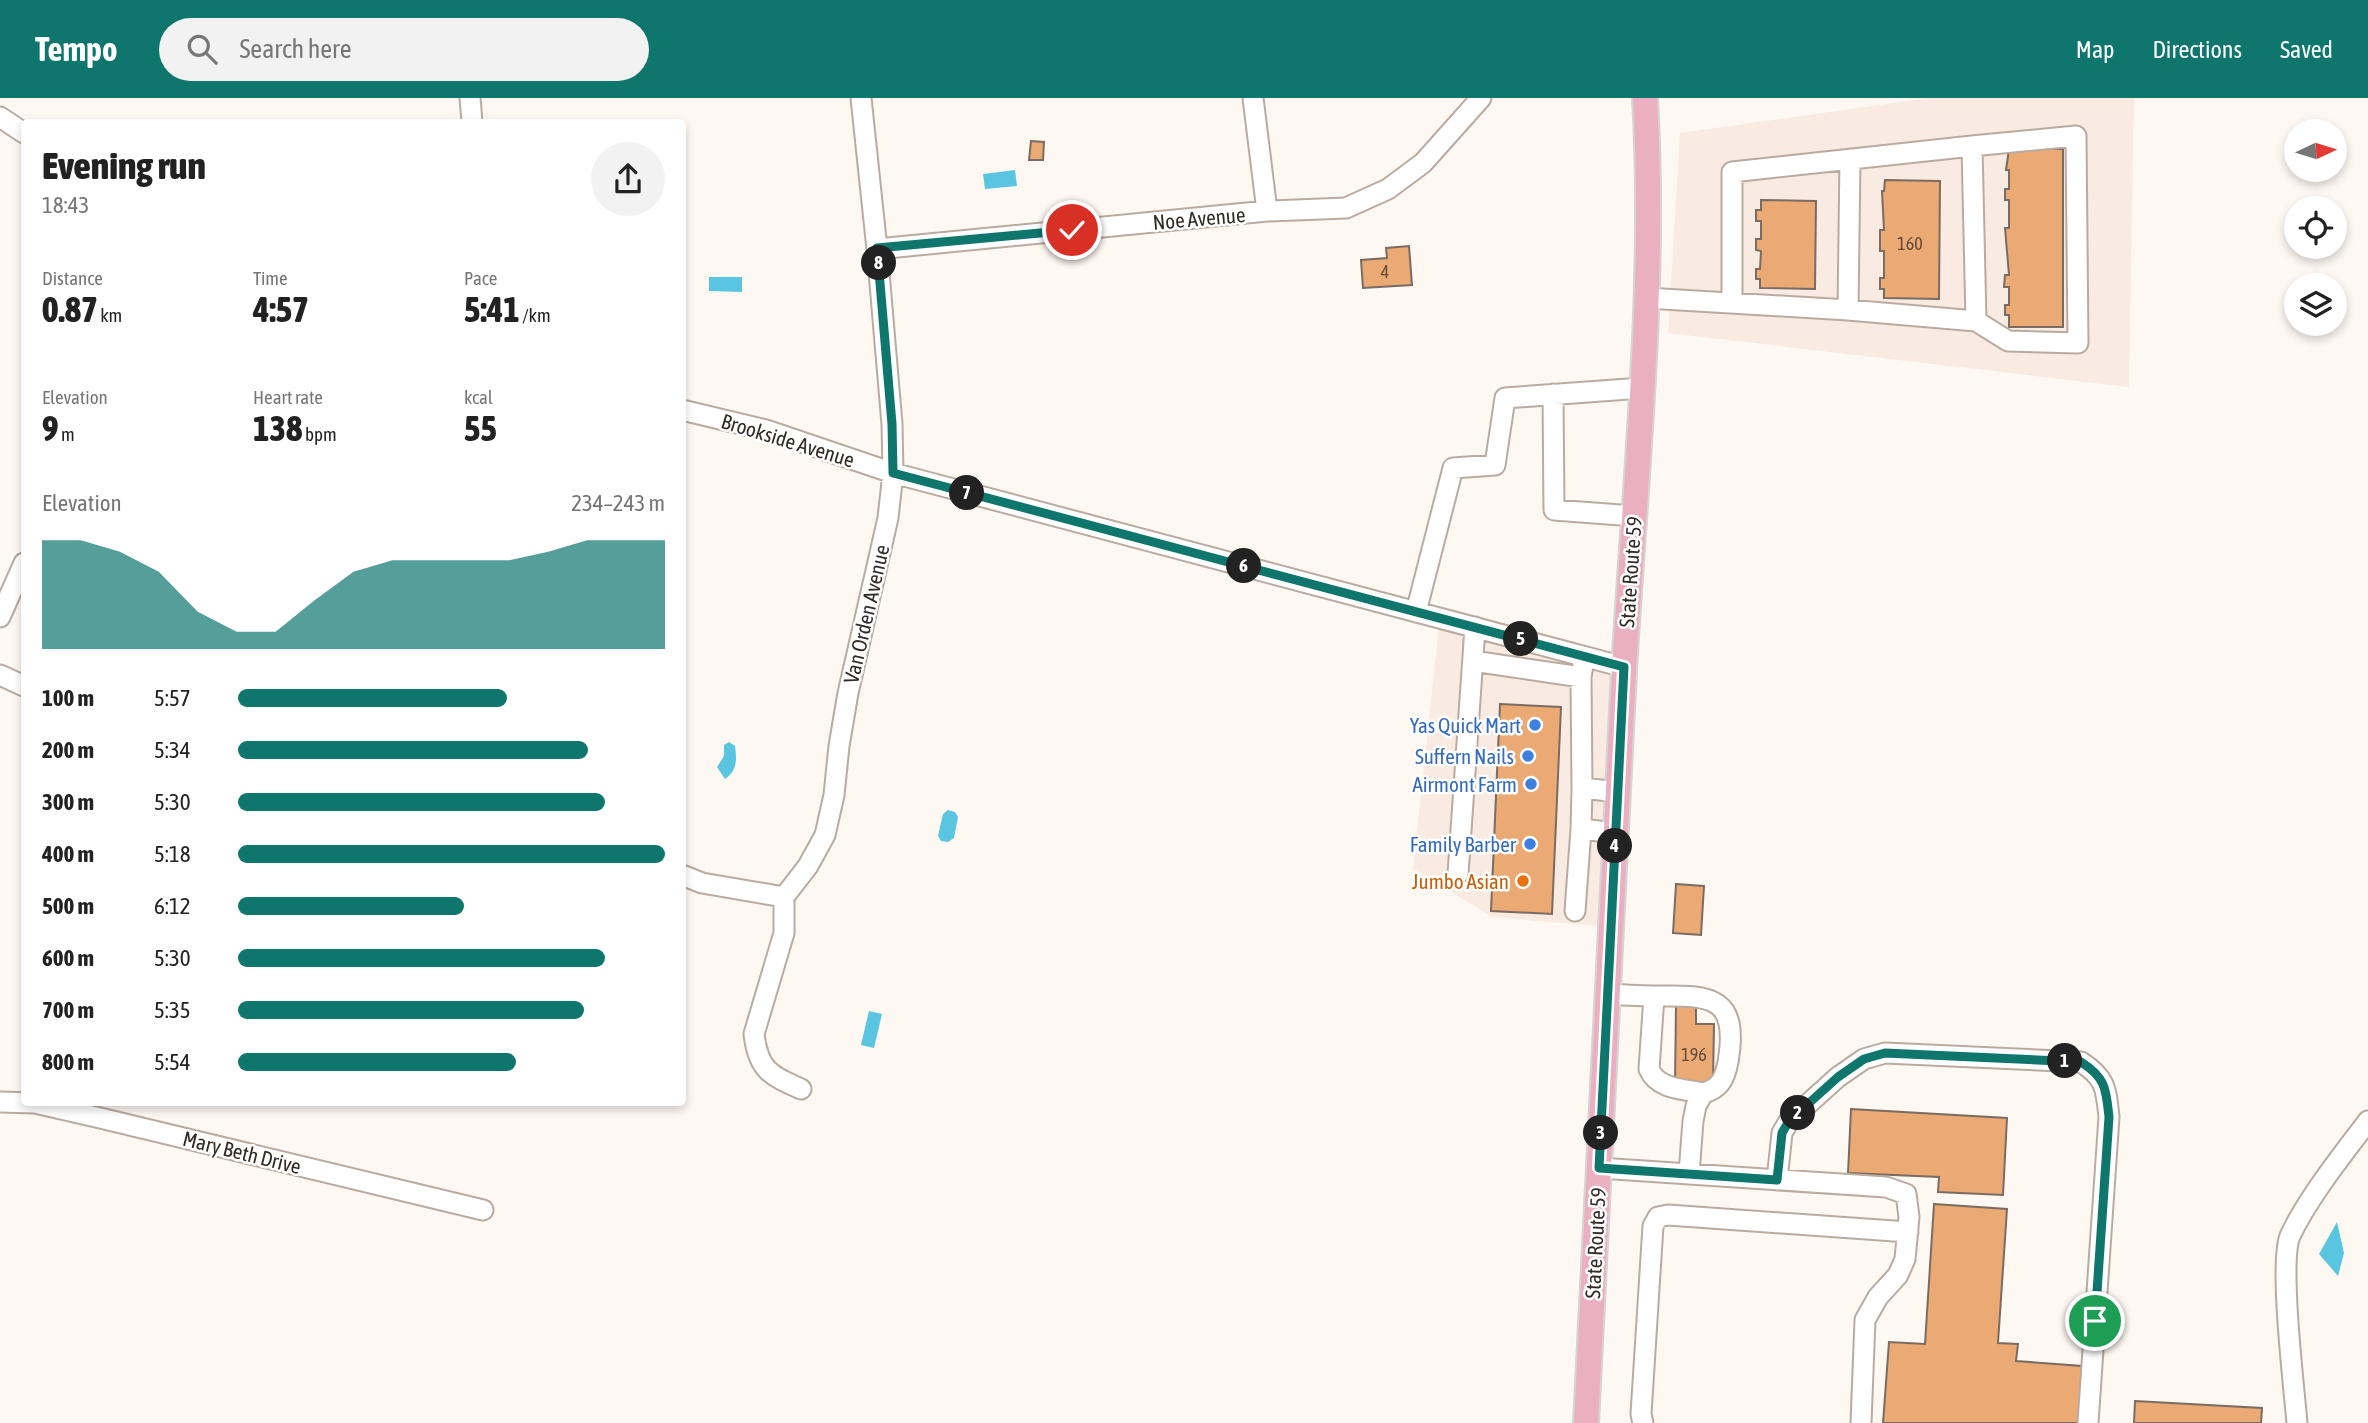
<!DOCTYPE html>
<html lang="en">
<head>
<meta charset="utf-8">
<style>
	:root { --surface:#fff; --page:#f2f2f2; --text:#222; --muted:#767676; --accent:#0f766e }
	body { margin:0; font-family:"Asap Condensed",sans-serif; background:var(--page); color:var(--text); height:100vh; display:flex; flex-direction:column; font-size:26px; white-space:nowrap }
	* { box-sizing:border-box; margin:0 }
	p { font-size:23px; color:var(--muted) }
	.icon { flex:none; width:38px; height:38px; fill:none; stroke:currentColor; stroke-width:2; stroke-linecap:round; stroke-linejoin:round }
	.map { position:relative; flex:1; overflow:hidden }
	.drawer { position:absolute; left:21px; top:21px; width:665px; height:987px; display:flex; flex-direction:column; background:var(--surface); border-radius:7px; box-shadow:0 4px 10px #0003 }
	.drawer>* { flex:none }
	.needle { width:46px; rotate:86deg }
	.buttons { position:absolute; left:2284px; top:21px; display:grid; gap:14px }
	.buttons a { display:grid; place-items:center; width:63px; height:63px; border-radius:50%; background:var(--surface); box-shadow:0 4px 10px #0003; font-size:35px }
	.pin { position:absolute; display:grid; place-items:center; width:60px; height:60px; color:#fff; margin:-30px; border:4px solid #fff; border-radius:50%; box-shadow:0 2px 7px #0007 }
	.km { position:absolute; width:35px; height:35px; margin:-18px; border-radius:50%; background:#222; color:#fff; font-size:19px; line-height:35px; text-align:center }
	.round { display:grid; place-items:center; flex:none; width:74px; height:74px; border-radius:37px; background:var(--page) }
	.summary { display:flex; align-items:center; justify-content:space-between; height:119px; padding:0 21px }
	h1 { font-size:38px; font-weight:800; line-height:52px }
	.figures { display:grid; grid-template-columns:repeat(3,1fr); gap:10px; height:119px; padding:7px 21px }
	.figures div { display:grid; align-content:center }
	.figures b { font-size:35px; font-weight:800 }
	.figures small { font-size:19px; font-weight:400 }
	.figures p { font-size:19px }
	.chart { height:196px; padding:14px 21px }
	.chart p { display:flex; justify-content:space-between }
	.chart svg { width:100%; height:126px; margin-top:7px; fill:var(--accent); opacity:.7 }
	ul { padding:0 21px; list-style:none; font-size:23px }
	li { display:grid; grid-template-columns:112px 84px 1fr; align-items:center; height:52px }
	li i { height:18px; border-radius:9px; background:var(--accent) }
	header { display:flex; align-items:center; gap:42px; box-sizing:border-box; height:98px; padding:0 35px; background:var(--accent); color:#fff }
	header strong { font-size:33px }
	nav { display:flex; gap:38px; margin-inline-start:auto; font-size:24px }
	.search { width:490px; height:63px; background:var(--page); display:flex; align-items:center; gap:18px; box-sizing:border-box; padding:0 24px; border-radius:38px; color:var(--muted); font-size:26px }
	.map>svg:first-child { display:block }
</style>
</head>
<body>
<header>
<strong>Tempo</strong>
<div class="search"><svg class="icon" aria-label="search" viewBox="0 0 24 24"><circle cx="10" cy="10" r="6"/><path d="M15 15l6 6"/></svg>Search here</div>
<nav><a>Map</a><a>Directions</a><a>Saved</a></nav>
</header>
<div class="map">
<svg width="2368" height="1325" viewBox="0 0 2368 1325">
	<rect width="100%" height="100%" fill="#fef8f3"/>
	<path fill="#f9ebe1" d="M1928,0H2134L2129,289L1668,235L1680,35Z
		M1439,528L1613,575L1598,828L1492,819L1413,771Z"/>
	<path fill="#5ac5e0" d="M1015,72L1017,88L985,91L983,76Z
		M709,179H742V194L709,193Z
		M729,644L735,648C737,662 737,673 725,681L717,669L724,658V647Z
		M948,712L955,714L958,719L954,740L948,744L941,743L938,738L943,716Z
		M869,913L882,916L874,950L861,947Z
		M2337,1124L2344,1155L2338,1178L2319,1156Z"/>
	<path fill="#eba974" stroke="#7a6c62" stroke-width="2" d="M1031,43L1044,44L1043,62H1029Z
		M2009,51H2063V229H2009V217H2005V207H2009V189H2004L2005,177H2009L2005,130H2009V102H2005V91H2009V72H2006Z
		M1885,82L1940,83L1939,201L1884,200V191H1880V180H1884V153H1880V132H1884L1882,93H1884Z
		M1761,102L1816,103L1815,191L1760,190V181H1756V171H1760L1761,153L1756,152V141H1761V123H1756V112H1761Z
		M1409,148L1412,187L1363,190L1361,162L1387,160L1386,150Z
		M1500,606L1561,609L1552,816L1491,813Z
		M1676,786L1704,788L1701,837L1673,835Z
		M1676,908H1696V926H1714L1713,986H1675Z
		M1851,1011L2007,1020L2003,1097L1938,1094L1939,1079L1848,1075Z
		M1934,1106L2007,1111L1998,1245L2018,1246L2016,1263L2082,1268L2078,1325H1883L1889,1244L1925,1246Z
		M2135,1303L2262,1310L2261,1325H2134Z"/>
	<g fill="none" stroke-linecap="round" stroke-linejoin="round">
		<defs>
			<path id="minor" d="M470,0L472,24
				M1253,0L1267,113
				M0,19L24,35
				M1972,48L2076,38L2078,245L2008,243L1976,223
				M877,151L1267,113L1346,110L1388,91L1423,65L1481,0
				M1646,200L1848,212L1976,223L1972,48L1732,74V204
				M1848,212L1850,61
				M1553,296L1554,412L1634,418
				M682,312L766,332L893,375L1624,569
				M1416,514L1453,370L1495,367L1505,300L1642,290
				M0,519L24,465
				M1473,563L1581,579L1583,567
				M0,577L24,588
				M1581,579L1582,690L1618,694
				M1582,690L1581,731L1616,735
				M1458,776L1475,529
				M682,777L702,785L784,799
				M1575,813L1581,731
				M1608,896C1624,897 1641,898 1657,898C1712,897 1739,899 1728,964C1725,980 1720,991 1703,995L1696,1008L1693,1023L1689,1076
				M1654,898L1649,971C1658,992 1684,991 1703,995
				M801,991C771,978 758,972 754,936L784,835V799L808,768L825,737L834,697L839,648L848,595L888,420L893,375L892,326L877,151L861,0
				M0,1004L35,1005L96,1019L483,1112
				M1599,1070L1886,1089L1906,1096L1909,1119L1905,1161L1898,1177L1878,1199L1865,1222L1861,1325
				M1777,1082L1782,1035L1789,1023L1838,979L1864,961L1885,955L2081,964C2106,980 2106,991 2109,1019L2088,1325
				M1643,1325L1641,1316L1653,1128L1658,1119L1668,1117L1908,1134
				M2297,1325C2294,1289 2279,1165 2290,1138C2307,1101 2343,1056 2368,1023"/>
			<path id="major" d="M1586,1325C1599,1074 1609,823 1624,573C1635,382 1656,191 1645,0"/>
		</defs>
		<use href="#minor" stroke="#baaba0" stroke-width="23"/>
		<use href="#major" stroke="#d6d5d4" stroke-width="28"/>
		<use href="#minor" stroke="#fff" stroke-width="19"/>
		<use href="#major" stroke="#eaafc0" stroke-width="24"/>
	</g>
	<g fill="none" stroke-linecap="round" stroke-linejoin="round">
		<defs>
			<path id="route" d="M1072,132L877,150L892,326L893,375L1624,569L1599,1070L1777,1082L1782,1035L1789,1023L1838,979L1864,961L1885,955L2081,964C2106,980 2106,991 2109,1019L2095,1223"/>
		</defs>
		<use href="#route" stroke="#fff" stroke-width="14"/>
		<use href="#route" stroke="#0f766e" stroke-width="9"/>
	</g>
	<g fill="#3f7fe0" stroke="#fff" stroke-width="2.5">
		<circle cx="1535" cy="627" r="7"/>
		<circle cx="1528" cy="658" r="7"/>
		<circle cx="1531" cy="686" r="7"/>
		<circle cx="1530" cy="746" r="7"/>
	</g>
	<circle fill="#e8710a" stroke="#fff" stroke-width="2.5" cx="1523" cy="783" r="7"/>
	<g text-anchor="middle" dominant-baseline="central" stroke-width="5" stroke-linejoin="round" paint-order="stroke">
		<g font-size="18" fill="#604b3a">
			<text x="1910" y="145">160</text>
			<text x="1385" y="173">4</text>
			<text x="1694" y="956">196</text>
		</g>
		<g font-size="21" fill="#312c27" stroke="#fff">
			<text transform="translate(1199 120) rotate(-5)">Noe Avenue</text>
			<text transform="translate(788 342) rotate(17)">Brookside Avenue</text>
			<text transform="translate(1630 474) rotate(-86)">State Route 59</text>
			<text transform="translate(866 516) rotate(-77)">Van Orden Avenue</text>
			<text transform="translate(242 1054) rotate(14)">Mary Beth Drive</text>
			<text transform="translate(1595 1145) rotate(-87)">State Route 59</text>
		</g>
		<g font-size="21" fill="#366cbe" stroke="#fff" text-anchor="end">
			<text x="1521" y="627">Yas Quick Mart</text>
			<text x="1514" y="658">Suffern Nails</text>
			<text x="1517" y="686">Airmont Farm</text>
			<text x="1516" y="746">Family Barber</text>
		</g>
		<g font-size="21" fill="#c56008" stroke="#fff" text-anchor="end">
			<text x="1509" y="783">Jumbo Asian</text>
		</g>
	</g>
</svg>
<div class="buttons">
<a><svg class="needle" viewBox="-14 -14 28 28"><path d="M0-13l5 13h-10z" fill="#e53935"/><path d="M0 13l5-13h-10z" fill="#767676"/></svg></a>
<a><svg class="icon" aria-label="locate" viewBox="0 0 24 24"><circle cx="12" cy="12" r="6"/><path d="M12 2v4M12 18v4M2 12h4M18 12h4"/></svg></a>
<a><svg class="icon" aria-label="layers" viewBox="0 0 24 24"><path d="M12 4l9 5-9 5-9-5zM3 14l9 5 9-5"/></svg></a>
</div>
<div class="pin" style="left:2095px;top:1223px;background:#1e9e55"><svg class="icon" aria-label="arrive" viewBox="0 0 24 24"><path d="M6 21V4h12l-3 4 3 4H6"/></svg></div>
<div class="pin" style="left:1072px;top:132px;background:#d93025"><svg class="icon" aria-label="check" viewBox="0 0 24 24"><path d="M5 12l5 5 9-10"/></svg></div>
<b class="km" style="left:2065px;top:963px">1</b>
<b class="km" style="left:1798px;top:1015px">2</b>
<b class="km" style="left:1601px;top:1035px">3</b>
<b class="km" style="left:1615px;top:748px">4</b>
<b class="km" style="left:1521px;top:541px">5</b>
<b class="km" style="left:1244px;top:468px">6</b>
<b class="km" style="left:967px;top:395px">7</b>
<b class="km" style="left:879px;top:165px">8</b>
<section class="drawer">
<div class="summary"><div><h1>Evening run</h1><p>18:43</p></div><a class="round"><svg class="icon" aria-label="share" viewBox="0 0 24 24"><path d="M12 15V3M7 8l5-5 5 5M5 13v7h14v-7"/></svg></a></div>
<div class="figures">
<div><p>Distance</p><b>0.87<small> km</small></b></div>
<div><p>Time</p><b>4:57</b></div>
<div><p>Pace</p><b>5:41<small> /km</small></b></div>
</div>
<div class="figures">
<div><p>Elevation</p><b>9<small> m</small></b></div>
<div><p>Heart rate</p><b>138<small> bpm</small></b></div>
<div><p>kcal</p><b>55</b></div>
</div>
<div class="chart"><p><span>Elevation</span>234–243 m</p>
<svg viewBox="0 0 160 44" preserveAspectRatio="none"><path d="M0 44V6L10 6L20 10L30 17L40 31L50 38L60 38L70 27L80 17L90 13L100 13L110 13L120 13L130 10L140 6L150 6L160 6V44z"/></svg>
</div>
<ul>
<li><b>100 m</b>5:57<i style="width:63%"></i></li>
<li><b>200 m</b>5:34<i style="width:82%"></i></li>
<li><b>300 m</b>5:30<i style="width:86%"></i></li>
<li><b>400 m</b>5:18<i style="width:100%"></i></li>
<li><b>500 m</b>6:12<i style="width:53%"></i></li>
<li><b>600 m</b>5:30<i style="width:86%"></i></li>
<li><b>700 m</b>5:35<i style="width:81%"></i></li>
<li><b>800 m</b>5:54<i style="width:65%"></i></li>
</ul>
</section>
</div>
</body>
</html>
